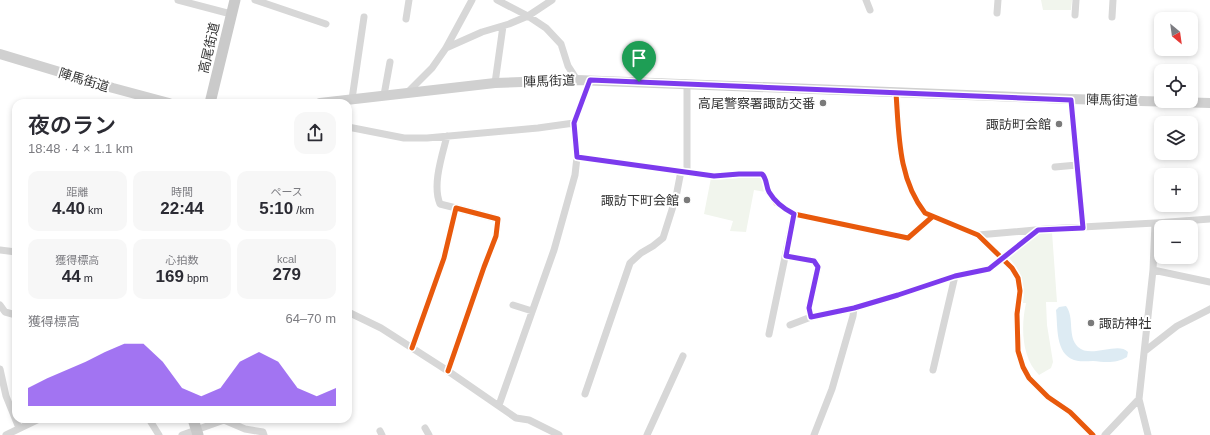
<!DOCTYPE html>
<html lang="ja">
<head>
<meta charset="utf-8">
<style>
	:root { --surface:#fff; --page:#f7f7f7; --text:#2b2b33; --muted:#7c7c81; --accent:#7c3aed }
	body { margin:0; font-family:Helvetica,"Noto Sans JP",sans-serif; background:var(--page); color:var(--text); height:100vh; display:flex; flex-direction:column; font-size:15px; white-space:nowrap }
	* { box-sizing:border-box; margin:0 }
	p { font-size:13px; color:var(--muted) }
	.icon { flex:none; width:22px; height:22px; fill:none; stroke:currentColor; stroke-width:2; stroke-linecap:round; stroke-linejoin:round }
	.map { position:relative; flex:1; overflow:hidden }
	.sheet { position:absolute; left:12px; top:99px; width:340px; height:324px; display:flex; flex-direction:column; background:var(--surface); border-radius:12px; box-shadow:0 2px 6px #0003 }
	.sheet>* { flex:none }
	.needle { width:26px; rotate:151deg }
	.buttons { position:absolute; left:1154px; top:12px; display:grid; gap:8px }
	.buttons a { display:grid; place-items:center; width:44px; height:44px; border-radius:8px; background:var(--surface); box-shadow:0 2px 6px #0003; font-size:20px }
	.pin { position:absolute; display:grid; place-items:center; width:34px; height:34px; color:#fff; margin:-41px -17px; border-radius:50% 50% 50% 0; rotate:-45deg; box-shadow:0 0 4px #0007 }
	.pin .icon { rotate:45deg }
	.round { display:grid; place-items:center; flex:none; width:42px; height:42px; border-radius:12px; background:var(--page) }
	.summary { display:flex; align-items:center; justify-content:space-between; height:68px; padding:0 16px }
	h1 { font-size:22px; font-weight:600; line-height:30px }
	.stats { display:grid; grid-template-columns:repeat(3,1fr); gap:6px; height:68px; padding:4px 16px }
	.stats div { display:grid; align-content:center; border-radius:10px; background:var(--page); text-align:center }
	.stats b { font-size:17px; font-weight:600 }
	.stats small { font-size:11px; font-weight:400 }
	.stats p { font-size:11px }
	.chart { height:112px; padding:8px 16px }
	.chart p { display:flex; justify-content:space-between }
	.chart svg { width:100%; height:72px; margin-top:4px; fill:var(--accent); opacity:.7 }
	.map>svg:first-child { display:block }
</style>
</head>
<body>
<div class="map">
<svg width="1210" height="435" viewBox="0 0 1210 435">
	<rect width="100%" height="100%" fill="#fff"/>
	<path fill="#f1f5ed" d="M1041,0H1072L1071,10H1043Z
		M739,176L761,177L763,179L766,192L754,190L746,232L730,231L733,221L704,214L711,178Z
		M1052,232L1057,302H1046L1047,325L1053,362L1051,368L1039,375C1021,357 1021,326 1026,303H1023C1026,285 1021,271 1009,258L1038,233Z"/>
	<path fill="#ddebf3" d="M1066,306C1075,318 1067,336 1078,347C1091,359 1118,341 1128,352L1127,357C1116,364 1104,362 1093,361C1087,361 1079,362 1074,360C1055,353 1058,327 1056,310L1059,307Z"/>
	<g fill="none" stroke-linecap="round" stroke-linejoin="round">
		<path stroke="#d7d7d7" stroke-width="7" d="M178,0L231,14
			M255,0L326,24
			M497,0L528,16L546,28L561,44L568,66L577,80
			M866,0L870,10
			M997,13L998,0
			M1075,15L1076,0
			M1112,17L1113,0
			M406,19L409,0
			M446,48L482,32L509,24L528,16L552,0
			M495,83L503,26
			M407,93L432,68L446,48L472,0
			M896,93C899,134 898,179 925,213L978,235L1012,268L1018,278L1020,291L1017,314L1018,351L1023,367L1029,378L1048,397L1070,412L1093,435
			M384,95L390,62
			M352,99L364,17
			M1071,99L1083,228
			M348,127L404,138H427L538,128L574,123
			M447,136C442,156 432,185 440,204L456,208
			M577,157L714,176L739,174H762L765,177L768,192L776,203L794,214L908,238L932,217
			M1055,167L1077,165
			M687,171V84
			M978,235L1046,229L1155,223L1210,219
			M0,250L16,252
			M786,256L814,261L818,267L809,308L811,317
			M1153,270L1210,282
			M0,305L5,312L16,315
			M513,305L532,311
			M348,312L381,328L448,371L516,418L529,420L559,435
			M790,325L811,317L854,308L898,295L955,276L989,269L1038,230
			M769,334L794,214
			M412,348L444,258L456,208L498,219L496,236L484,267L448,371
			M1145,351L1177,326L1210,309
			M0,369L6,396L19,428
			M933,370L955,276
			M585,394L630,263L641,253L653,246L663,238L676,197L681,171
			M1139,399L1148,435
			M499,405L554,250L575,175L577,157L574,123L590,80
			M149,419L159,435
			M425,428L429,435
			M380,431L382,435
			M6,435L39,419
			M182,435L224,420L245,429L263,432L264,435
			M647,435L683,356
			M814,435L832,389L853,316L854,308
			M1105,435L1139,399L1153,270L1155,223"/>
		<path stroke="#d0d0d0" stroke-width="10" d="M0,54L113,88L169,103
			M320,103L495,83L577,80L1071,99L1210,103"/>
		<path stroke="#cacaca" stroke-width="11" d="M210,103L235,0
			M193,419L198,435"/>
		<defs>
			<path id="cycleway" d="M896,93C899,134 898,179 925,213L978,235L1012,268L1018,278L1020,291L1017,314L1018,351L1023,367L1029,378L1048,397L1070,412L1093,435
				M577,157L714,176L739,174H762L765,177L768,192L776,203L794,214L908,238L932,217
				M412,348L444,258L456,208L498,219L496,236L484,267L448,371"/>
		</defs>
		<use href="#cycleway" stroke="#fff" stroke-width="8"/>
		<use href="#cycleway" stroke="#e8590c" stroke-width="5"/>
	</g>
	<g fill="none" stroke-linecap="round" stroke-linejoin="round">
		<defs>
			<path id="route" d="M590,80L1071,100L1083,228L1038,230L989,269L955,276L898,295L854,308L811,317L809,308L818,267L814,261L786,256L794,214C784,209 775,202 769,192C766,187 767,178 762,174H739L714,176L577,157L574,123Z"/>
		</defs>
		<use href="#route" stroke="#fff" stroke-width="8"/>
		<use href="#route" stroke="#7c3aed" stroke-width="5"/>
	</g>
	<g fill="#7a7a7a" stroke="#fff" stroke-width="1.5">
		<circle cx="823" cy="103" r="4"/>
		<circle cx="1059" cy="124" r="4"/>
		<circle cx="687" cy="200" r="4"/>
		<circle cx="1091" cy="323" r="4"/>
	</g>
	<g text-anchor="middle" dominant-baseline="central" stroke-width="4" stroke-linejoin="round" paint-order="stroke">
		<g font-size="13" fill="#333" stroke="#fff">
			<text transform="translate(209 48) rotate(-77)">高尾街道</text>
			<text transform="translate(84 80) rotate(17)">陣馬街道</text>
			<text transform="translate(549 81) rotate(-2)">陣馬街道</text>
			<text transform="translate(1112 100) rotate(1)">陣馬街道</text>
		</g>
		<g font-size="13" fill="#333" stroke="#fff" text-anchor="end">
			<text x="815" y="103">高尾警察署諏訪交番</text>
			<text x="1051" y="124">諏訪町会館</text>
			<text x="679" y="200">諏訪下町会館</text>
			<text x="1099" y="323" text-anchor="start">諏訪神社</text>
		</g>
	</g>
</svg>
<div class="buttons">
<a><svg class="needle" viewBox="-14 -14 28 28"><path d="M0-13l5 13h-10z" fill="#e53935"/><path d="M0 13l5-13h-10z" fill="#7c7c81"/></svg></a>
<a><svg class="icon" aria-label="locate" viewBox="0 0 24 24"><circle cx="12" cy="12" r="6"/><path d="M12 2v4M12 18v4M2 12h4M18 12h4"/></svg></a>
<a><svg class="icon" aria-label="layers" viewBox="0 0 24 24"><path d="M12 4l9 5-9 5-9-5zM3 14l9 5 9-5"/></svg></a>
<a>+</a>
<a>−</a>
</div>
<div class="pin" style="left:639px;top:82px;background:#1e9e55"><svg class="icon" aria-label="arrive" viewBox="0 0 24 24"><path d="M6 21V4h12l-3 4 3 4H6"/></svg></div>
<section class="sheet">
<div class="summary"><div><h1>夜のラン</h1><p>18:48 · 4 × 1.1 km</p></div><a class="round"><svg class="icon" aria-label="share" viewBox="0 0 24 24"><path d="M12 15V3M7 8l5-5 5 5M5 13v7h14v-7"/></svg></a></div>
<div class="stats">
<div><p>距離</p><b>4.40<small> km</small></b></div>
<div><p>時間</p><b>22:44</b></div>
<div><p>ペース</p><b>5:10<small> /km</small></b></div>
</div>
<div class="stats">
<div><p>獲得標高</p><b>44<small> m</small></b></div>
<div><p>心拍数</p><b>169<small> bpm</small></b></div>
<div><p>kcal</p><b>279</b></div>
</div>
<div class="chart"><p><span>獲得標高</span>64–70 m</p>
<svg viewBox="0 0 160 44" preserveAspectRatio="none"><path d="M0 44V33L10 27L20 22L30 17L40 11L50 6L60 6L70 17L80 33L90 38L100 33L110 17L120 11L130 17L140 33L150 38L160 33V44z"/></svg>
</div>
</section>
</div>
</body>
</html>
